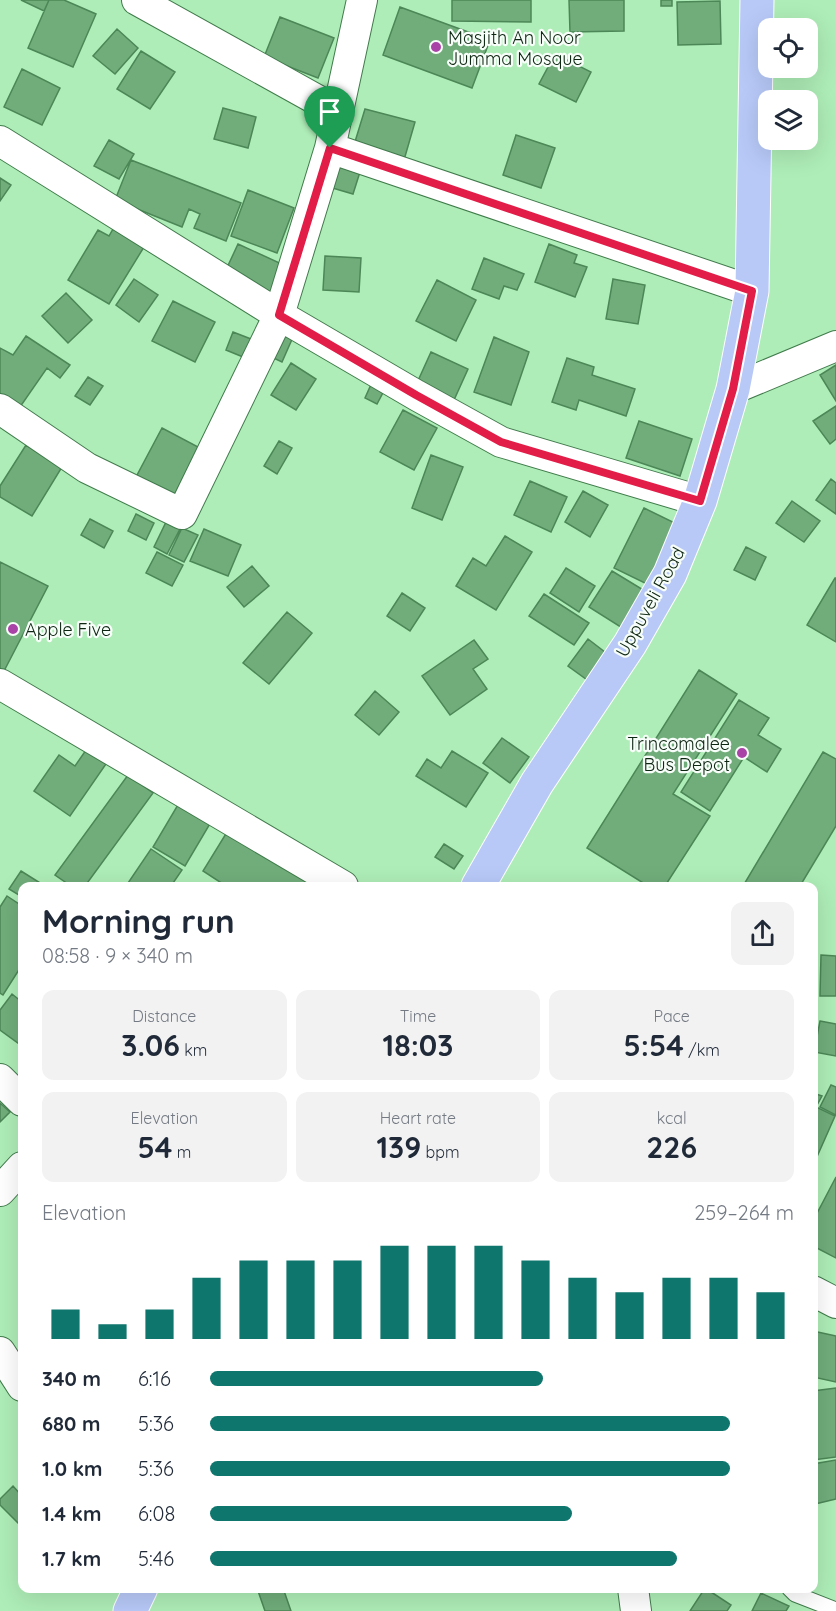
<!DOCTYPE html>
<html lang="en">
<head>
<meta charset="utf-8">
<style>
	:root { --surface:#fff; --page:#f2f2f3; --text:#1f2937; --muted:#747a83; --accent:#0f766e }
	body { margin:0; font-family:Quicksand,sans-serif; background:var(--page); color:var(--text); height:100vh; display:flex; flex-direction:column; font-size:22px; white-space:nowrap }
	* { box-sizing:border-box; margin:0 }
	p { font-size:20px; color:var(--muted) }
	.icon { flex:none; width:33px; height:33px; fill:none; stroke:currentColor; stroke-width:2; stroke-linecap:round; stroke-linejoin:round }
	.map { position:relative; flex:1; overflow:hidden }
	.details { position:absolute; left:18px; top:882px; width:800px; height:711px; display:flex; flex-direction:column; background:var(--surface); border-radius:12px; box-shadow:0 6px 24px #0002 }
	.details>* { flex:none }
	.controls { position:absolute; left:758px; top:18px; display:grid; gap:12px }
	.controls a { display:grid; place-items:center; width:60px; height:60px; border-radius:12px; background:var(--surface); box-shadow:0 6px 24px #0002; font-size:30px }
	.pin { position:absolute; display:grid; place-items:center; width:51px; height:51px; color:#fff; margin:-62px -26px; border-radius:50% 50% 50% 0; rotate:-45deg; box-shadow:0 0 6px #0007 }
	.pin .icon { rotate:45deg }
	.round { display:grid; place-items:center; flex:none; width:63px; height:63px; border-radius:12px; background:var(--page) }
	.summary { display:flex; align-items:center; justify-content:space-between; height:102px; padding:0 24px }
	h1 { font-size:33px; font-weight:700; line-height:45px }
	.stats { display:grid; grid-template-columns:repeat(3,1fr); gap:9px; height:102px; padding:6px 24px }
	.stats div { display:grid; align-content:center; border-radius:12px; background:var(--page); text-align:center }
	.stats b { font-size:30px; font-weight:700 }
	.stats small { font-size:16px; font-weight:400 }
	.stats p { font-size:16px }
	.chart { height:168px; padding:12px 24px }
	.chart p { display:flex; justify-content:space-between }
	.chart svg { width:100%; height:108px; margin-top:6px; stroke:var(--accent); stroke-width:6 }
	ul { padding:0 24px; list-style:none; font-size:20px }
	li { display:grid; grid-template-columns:96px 72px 1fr; align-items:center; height:45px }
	li i { height:15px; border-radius:8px; background:var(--accent) }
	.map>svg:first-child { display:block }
</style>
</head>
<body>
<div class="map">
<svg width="836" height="1611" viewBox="0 0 836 1611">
	<rect width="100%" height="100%" fill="#aeedb7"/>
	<path fill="#71ad7b" stroke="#4c8757" stroke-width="1.5" d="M21,0H49L44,11Z
		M49,0H64L96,14L73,67L28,48Z
		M452,0H531V22L452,21Z
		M569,0H624V31L570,32Z
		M661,0H672V6H661Z
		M720,1L721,44L678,45L677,2Z
		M400,7L490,40L472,88L383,55Z
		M280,17L334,38L318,78L264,57Z
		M117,29L138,48L115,74L93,56Z
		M141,51L175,72L150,109L117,89Z
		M555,54L591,72L576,102L539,84Z
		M22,69L60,88L42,125L4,107Z
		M223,108L256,117L248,148L214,139Z
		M365,109L415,122L404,160L354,145Z
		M516,135L555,148L541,188L503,175Z
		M109,140L134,154L119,179L94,166Z
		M131,160L241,203L226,241L194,228L200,214L189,209L182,227L115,200Z
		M336,165L360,172L353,194L329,187Z
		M0,178L11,185L0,201Z
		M248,190L294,208L277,253L231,236Z
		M113,229L144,247L109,304L68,280L98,230L109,236Z
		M238,244L284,265L271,293L225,272Z
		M549,244L577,255L574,263L587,267L575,297L535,282Z
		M325,256L361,258L359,292L323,290Z
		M484,258L524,274L517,290L504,286L499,299L472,289Z
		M134,279L158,295L139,322L116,305Z
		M613,279L645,285L638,324L606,319Z
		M437,280L476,300L456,341L416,321Z
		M66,293L92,320L68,343L42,316Z
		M173,301L215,322L195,362L152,341Z
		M279,330L293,337L282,362L267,355Z
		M233,332L251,339L243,357L226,350Z
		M26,336L70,365L60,378L47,368L20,407L0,394V348L13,355Z
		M494,337L529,352L511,405L474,392Z
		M431,352L468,369L454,400L417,383Z
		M567,358L594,367L592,375L635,389L626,416L579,400L576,410L552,402Z
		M291,363L316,379L296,410L271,395Z
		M836,365V401L820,375Z
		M88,377L103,386L90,405L75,396Z
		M373,380L386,387L377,404L365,398Z
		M836,406V439L830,444L813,421Z
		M403,410L437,428L414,470L380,452Z
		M639,421L692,439L680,476L626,458Z
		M162,428L200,448L174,497L136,477Z
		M279,441L292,448L277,474L264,466Z
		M26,445L62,467L32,516L0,497V486Z
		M431,455L463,467L442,520L412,508Z
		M831,479L836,483V514L816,500Z
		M530,481L567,497L551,532L514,515Z
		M583,491L608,505L590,537L565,522Z
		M792,501L820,521L804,542L776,523Z
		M644,508L681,526L651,586L614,568Z
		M136,514L154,523L146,540L128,531Z
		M90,519L113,531L104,548L81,535Z
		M167,520L181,527L167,554L154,547Z
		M182,528L198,535L184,562L169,555Z
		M204,529L241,545L228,576L190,561Z
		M505,536L532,552L496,610L456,586L473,558L486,566Z
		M746,547L766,557L755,580L734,570Z
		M157,552L183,565L172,586L146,573Z
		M0,562L48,586L3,673L0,671Z
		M252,566L269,586L244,607L227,587Z
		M566,568L595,586L579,612L550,593Z
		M612,571L650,594L627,631L589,607Z
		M835,578H836V642L807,625Z
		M402,593L425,608L410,631L387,616Z
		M544,594L589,623L574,645L529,616Z
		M287,612L312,633L269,684L243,663Z
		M588,639L610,656L590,682L568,666Z
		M474,640L488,659L473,669L487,689L450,715L422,676Z
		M699,670L737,694L673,794L710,816L665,886H648L587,848Z
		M375,691L399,712L379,735L355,715Z
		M739,700L769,718L758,735L781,749L767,772L744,757L710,811L681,792Z
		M502,738L529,757L510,783L483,763Z
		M86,750L106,764L70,816L34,791L59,755L75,766Z
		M452,751L488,773L466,807L416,776L427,759L441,768Z
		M823,752L836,759V826L800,886H743Z
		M128,775L153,793L85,886H71L55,875Z
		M179,803L211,822L185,866L153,847Z
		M227,832L318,886H226L203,871Z
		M444,844L463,856L454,869L435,857Z
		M151,849L182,870L171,886H126Z
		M21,871L45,886H22V897L9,889Z
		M7,896L22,906V965L3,995L0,993V907Z
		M821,955L836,956V996H820Z
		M12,994L22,1002V1046L0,1030V1010Z
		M820,1021L836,1024V1056L814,1052Z
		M831,1085L836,1087V1115L820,1107Z
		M813,1093L822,1096L816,1107L835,1116L816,1159L813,1157Z
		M0,1103L10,1112L0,1122Z
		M836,1177V1258L813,1246V1221Z
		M813,1331L836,1336V1382L813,1377Z
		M836,1388V1457L813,1460V1391Z
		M836,1460V1499L815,1504L813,1464Z
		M13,1486L22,1496V1527L0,1505V1499Z
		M257,1588H283L291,1611H265Z
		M705,1588L731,1605L727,1611H690Z
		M761,1593L789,1606L786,1611H752Z"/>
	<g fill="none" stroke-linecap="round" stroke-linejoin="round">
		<defs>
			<path id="service" d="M789,1588L795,1594L836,1610"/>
			<path id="minor" d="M137,0L337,111
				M0,141L279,315L416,395L501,442L700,501
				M330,148L752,291
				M733,389L836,346
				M0,409L87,468L182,514L279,315L330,148L362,0
				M0,684L343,886
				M0,1079L22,1101
				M0,1191L22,1167
				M813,1291L836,1303
				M0,1352L22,1386
				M633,1588L636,1611"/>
			<path id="primary" d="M478,886L537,783L630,644L670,574L700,501L733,389L752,291L757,0
				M130,1611L141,1588"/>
		</defs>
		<use href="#service" stroke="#417b4c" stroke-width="17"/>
		<use href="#minor" stroke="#417b4c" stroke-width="32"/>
		<use href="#primary" stroke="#fff" stroke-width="35"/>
		<use href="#service" stroke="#fff" stroke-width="15"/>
		<use href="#minor" stroke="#fff" stroke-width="30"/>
		<use href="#primary" stroke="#b8c9f8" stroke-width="33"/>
	</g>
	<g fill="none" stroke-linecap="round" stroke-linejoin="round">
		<defs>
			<path id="route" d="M330,148L752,291L733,389L700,501L501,442L416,395L279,315Z"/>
		</defs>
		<use href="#route" stroke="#fff" stroke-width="12"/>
		<use href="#route" stroke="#e11d48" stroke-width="8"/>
	</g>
	<g fill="#a943a7" stroke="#f7fdf8" stroke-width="2">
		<circle cx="436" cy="47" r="6"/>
		<circle cx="13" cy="629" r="6"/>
		<circle cx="742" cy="753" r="6"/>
	</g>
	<g text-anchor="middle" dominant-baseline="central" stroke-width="4.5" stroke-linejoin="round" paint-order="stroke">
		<g font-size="18" fill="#0d2612" stroke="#f7fdf8" text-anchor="start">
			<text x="448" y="37">Masjith An Noor<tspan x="448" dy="21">Jumma Mosque</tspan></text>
			<text x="25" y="629">Apple Five</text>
			<text x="730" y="743" text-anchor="end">Trincomalee<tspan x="730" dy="21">Bus Depot</tspan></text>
		</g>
		<g font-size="18" fill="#0d2612" stroke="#f7fdf8">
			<text transform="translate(650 602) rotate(-61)">Uppuveli Road</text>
		</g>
	</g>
</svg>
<div class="controls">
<a><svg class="icon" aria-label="locate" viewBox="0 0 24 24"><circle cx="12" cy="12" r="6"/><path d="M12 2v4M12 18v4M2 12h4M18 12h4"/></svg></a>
<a><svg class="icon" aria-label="layers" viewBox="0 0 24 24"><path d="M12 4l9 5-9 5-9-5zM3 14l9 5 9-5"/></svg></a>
</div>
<div class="pin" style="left:330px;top:148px;background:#1e9e55"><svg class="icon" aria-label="arrive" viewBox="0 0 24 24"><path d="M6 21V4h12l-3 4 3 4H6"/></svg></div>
<section class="details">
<div class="summary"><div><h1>Morning run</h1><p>08:58 · 9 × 340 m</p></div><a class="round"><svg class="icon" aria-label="share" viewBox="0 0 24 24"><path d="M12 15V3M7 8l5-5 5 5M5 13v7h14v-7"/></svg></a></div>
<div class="stats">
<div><p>Distance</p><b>3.06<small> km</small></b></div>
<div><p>Time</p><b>18:03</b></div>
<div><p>Pace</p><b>5:54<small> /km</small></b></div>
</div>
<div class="stats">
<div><p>Elevation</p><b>54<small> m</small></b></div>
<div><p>Heart rate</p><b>139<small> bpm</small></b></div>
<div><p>kcal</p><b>226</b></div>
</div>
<div class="chart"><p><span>Elevation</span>259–264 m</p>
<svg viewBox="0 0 160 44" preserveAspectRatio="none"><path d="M5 44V32M15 44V38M25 44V32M35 44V19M45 44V12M55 44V12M65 44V12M75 44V6M85 44V6M95 44V6M105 44V12M115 44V19M125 44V25M135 44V19M145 44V19M155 44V25"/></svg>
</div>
<ul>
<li><b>340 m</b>6:16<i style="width:57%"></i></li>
<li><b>680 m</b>5:36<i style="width:89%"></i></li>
<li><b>1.0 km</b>5:36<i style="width:89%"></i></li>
<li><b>1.4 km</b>6:08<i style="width:62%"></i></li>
<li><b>1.7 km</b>5:46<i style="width:80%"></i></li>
</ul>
</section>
</div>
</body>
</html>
